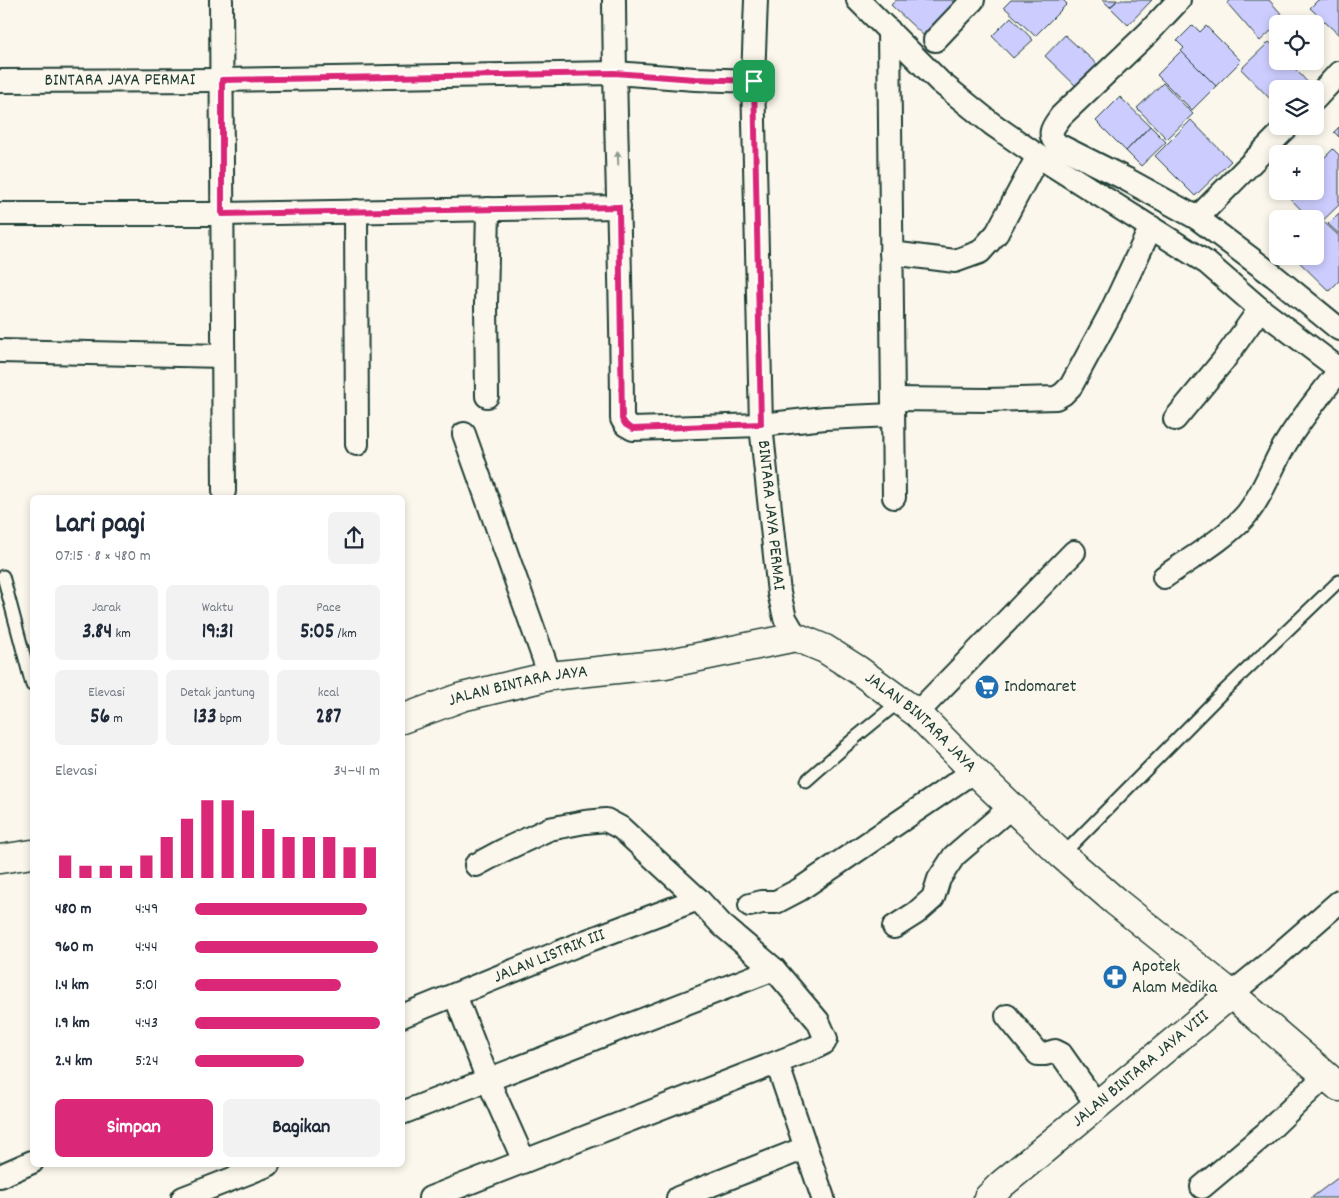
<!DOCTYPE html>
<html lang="id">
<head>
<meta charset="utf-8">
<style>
	:root { --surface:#fff; --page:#f2f2f3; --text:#1f2937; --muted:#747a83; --accent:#db2777 }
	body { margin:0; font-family:Dekko,sans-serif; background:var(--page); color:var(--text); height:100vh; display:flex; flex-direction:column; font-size:19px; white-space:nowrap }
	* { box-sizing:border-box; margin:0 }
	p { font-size:16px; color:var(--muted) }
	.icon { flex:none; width:28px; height:28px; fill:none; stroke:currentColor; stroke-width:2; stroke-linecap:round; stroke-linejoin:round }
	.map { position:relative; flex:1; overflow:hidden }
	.details { position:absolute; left:30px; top:495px; width:375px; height:672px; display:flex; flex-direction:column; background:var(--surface); border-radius:8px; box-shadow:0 2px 8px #0003 }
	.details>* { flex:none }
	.controls { position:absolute; left:1269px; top:15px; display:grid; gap:10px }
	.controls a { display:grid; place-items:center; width:55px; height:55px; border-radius:8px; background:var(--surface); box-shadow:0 2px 8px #0003; font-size:25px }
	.pin { position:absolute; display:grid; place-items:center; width:42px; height:42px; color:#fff; margin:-21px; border-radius:10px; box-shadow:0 2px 8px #0006 }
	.round { display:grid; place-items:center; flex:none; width:52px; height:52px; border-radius:8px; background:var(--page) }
	.overview { display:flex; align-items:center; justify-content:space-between; height:85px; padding:0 25px }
	h1 { font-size:28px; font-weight:800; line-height:38px }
	.figures { display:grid; grid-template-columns:repeat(3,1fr); gap:8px; height:85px; padding:5px 25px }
	.figures div { display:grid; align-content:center; border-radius:8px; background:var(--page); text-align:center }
	.figures b { font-size:21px; font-weight:800 }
	.figures small { font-size:14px; font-weight:400 }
	.figures p { font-size:14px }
	.chart { height:140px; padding:10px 25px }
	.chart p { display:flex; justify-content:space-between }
	.chart svg { width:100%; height:90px; margin-top:5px; stroke:var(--accent); stroke-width:6 }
	.primary-button { display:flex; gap:10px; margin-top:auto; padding:10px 25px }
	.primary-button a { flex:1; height:58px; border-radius:8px; background:var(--accent); color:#fff; font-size:20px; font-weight:800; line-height:58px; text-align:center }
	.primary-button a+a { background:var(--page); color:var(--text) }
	ul { padding:0 25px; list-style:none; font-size:16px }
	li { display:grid; grid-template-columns:80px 60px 1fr; align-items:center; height:38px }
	li i { height:12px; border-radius:6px; background:var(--accent) }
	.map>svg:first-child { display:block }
</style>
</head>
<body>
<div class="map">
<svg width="1339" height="1198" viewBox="0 0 1339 1198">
	<rect width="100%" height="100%" fill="#fbf7ec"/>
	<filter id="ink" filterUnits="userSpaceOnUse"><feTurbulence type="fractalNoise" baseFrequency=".02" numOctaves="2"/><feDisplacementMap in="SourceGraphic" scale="10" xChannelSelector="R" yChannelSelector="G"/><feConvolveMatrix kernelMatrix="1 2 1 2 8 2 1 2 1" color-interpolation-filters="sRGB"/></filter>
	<g filter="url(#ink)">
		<path fill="#ccccfe" stroke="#1f3d34" d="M896,0H954L957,3L925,37L891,5Z
			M1011,0H1063L1067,4L1035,36L1004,7Z
			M1102,0H1118L1110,7Z
			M1118,0H1152L1128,25L1110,7Z
			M1231,0H1269L1285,18L1260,41L1227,3Z
			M1318,0H1339V35L1310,8Z
			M1011,17L1033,40L1013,58L992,36Z
			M1193,25L1200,32L1206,26L1241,61L1216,86L1181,51L1184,48L1177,41Z
			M1065,35L1098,65L1077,87L1045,56Z
			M1269,42L1278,50V61H1288L1310,85L1306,89H1278V107L1241,69Z
			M1181,51L1216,86L1192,110L1157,75Z
			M1163,83L1193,114L1167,139L1137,108Z
			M1120,97L1150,126L1126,151L1096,121Z
			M1191,120L1231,161L1195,196L1155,156Z
			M1150,126L1166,142L1141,166L1126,151Z
			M1339,127V137L1334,132Z
			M1333,149L1339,155V205L1317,226L1315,224V219H1310L1286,194L1289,191H1315V167Z
			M1339,213V234L1328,224Z
			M1324,222L1339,236V281L1329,291L1293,256H1315V231Z
			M1339,1177V1198H1311Z"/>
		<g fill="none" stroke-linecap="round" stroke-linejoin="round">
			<defs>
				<path id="lane" d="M3,576L32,685
					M806,781L856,737L900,701
					M1062,855L1221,694L1339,581"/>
				<g id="street">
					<path d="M221,0L224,491"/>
					<path d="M614,0C615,140 622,279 622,419L626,425L633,429L761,425L825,418L893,415"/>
					<path id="s1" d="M756,0L753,78L761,425L779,593L785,618L796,637"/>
					<path d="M858,0L940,82L992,124L1038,156L1207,263L1260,309L1339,369"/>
					<path d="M1179,0L1148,33L1061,116C1053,127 1046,134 1058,145L1126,179L1197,218L1274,276L1339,329"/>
					<path d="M889,30L894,497"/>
					<path d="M935,40L973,0"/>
					<path id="s2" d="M0,81L222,80L615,73L695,79L754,81"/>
					<path d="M1315,99L1339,73"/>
					<path d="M356,211L357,444"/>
					<path d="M0,214H222L619,207"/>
					<path d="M1197,218L1288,126"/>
					<path d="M891,253L955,261L980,252L997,233L1038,156"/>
					<path d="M0,351L223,356"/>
					<path d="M487,396L486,304L488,209"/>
					<path d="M893,399L987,400L1056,398L1063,394L1071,386L1110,314L1151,227"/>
					<path d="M1175,419L1223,361L1260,309"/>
					<path d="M464,434L550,676"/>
					<path d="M1164,577C1191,558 1225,539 1246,515C1262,496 1271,469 1283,448C1299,420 1320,396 1339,371"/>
					<path d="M917,713L1074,552"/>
					<path d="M750,905L762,902H776L799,890L974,771"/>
					<path d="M894,927L916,913L933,898L939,879L954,856L1011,807"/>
					<path d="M1231,994L1269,963L1339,902"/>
					<path d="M455,995L488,1080L524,1161"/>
					<path id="s3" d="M402,1016L587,941L698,899"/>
					<path d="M1007,1016L1038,1054H1045L1055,1051L1061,1054L1097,1105"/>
					<path d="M777,1063L823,1198"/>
					<path d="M402,1113L774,969"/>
					<path d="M0,1176L32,1162"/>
					<path d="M1202,1187L1265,1134L1326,1075"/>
					<path d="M183,1198L268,1165"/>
					<path d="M430,1198L814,1048L824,1043L826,1039L818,1021L774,969L722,925L698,899L621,828L606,820L585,822L549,829L502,851L476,865"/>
					<path d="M678,1198L805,1148"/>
				</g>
				<g id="secondary">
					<path id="s4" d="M402,719L462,697L550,676L665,664L796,637L825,649L858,670L917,713L974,771L1062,855L1115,901L1231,994L1339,1087"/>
					<path d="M0,859L32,854"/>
					<path id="s5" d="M988,1198L1002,1184L1042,1151L1231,994"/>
				</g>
			</defs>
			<use href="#lane" stroke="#1f3d34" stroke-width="15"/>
			<use href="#street" stroke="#1f3d34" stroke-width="26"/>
			<use href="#secondary" stroke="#1f3d34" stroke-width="31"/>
			<use href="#lane" stroke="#fbf7ec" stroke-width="11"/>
			<use href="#street" stroke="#fbf7ec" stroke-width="22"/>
			<use href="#secondary" stroke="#fbf7ec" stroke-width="28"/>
		</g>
		<defs><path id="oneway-solid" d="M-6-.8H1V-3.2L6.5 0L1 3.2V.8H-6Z" transform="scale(1.25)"/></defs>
		<use fill="#8d9a90" href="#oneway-solid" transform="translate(618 158) rotate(-92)"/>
	</g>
	<g fill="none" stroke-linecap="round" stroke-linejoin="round" filter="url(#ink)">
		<defs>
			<path id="route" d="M614,73L695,79L754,81L761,424L633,429L626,425L622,419L619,207L222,214V80Z"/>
		</defs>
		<use href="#route" stroke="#fff" stroke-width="10"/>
		<use href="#route" stroke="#db2777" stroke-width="6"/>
	</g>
	<defs>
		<symbol id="supermarket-disc" viewBox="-11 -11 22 22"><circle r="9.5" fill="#1f6fb2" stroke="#fbf7ec"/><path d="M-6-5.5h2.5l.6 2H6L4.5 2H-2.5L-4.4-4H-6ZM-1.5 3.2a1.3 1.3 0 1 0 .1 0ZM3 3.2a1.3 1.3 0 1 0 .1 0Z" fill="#fff"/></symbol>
		<symbol id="pharmacy-disc" viewBox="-11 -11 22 22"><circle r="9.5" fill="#1f6fb2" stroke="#fbf7ec"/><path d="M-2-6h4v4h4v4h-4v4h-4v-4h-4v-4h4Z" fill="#fff"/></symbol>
	</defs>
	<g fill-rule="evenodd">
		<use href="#supermarket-disc" x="973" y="673" width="28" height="28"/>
		<use href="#pharmacy-disc" x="1101" y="963" width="28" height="28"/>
	</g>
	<g text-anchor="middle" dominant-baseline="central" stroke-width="4" stroke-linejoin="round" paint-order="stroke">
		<g font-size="18" fill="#1f3d34" stroke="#fbf7ec">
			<text stroke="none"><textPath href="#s2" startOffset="120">BINTARA JAYA PERMAI</textPath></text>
			<text stroke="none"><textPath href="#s1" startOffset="516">BINTARA JAYA PERMAI</textPath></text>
			<text stroke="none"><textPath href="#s4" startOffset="121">JALAN BINTARA JAYA</textPath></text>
			<text stroke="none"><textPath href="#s4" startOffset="556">JALAN BINTARA JAYA</textPath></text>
			<text stroke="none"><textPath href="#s3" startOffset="159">JALAN LISTRIK III</textPath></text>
			<text stroke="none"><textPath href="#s5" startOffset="200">JALAN BINTARA JAYA VIII</textPath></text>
		</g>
		<g font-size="18" fill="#1f3d34" stroke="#fbf7ec" text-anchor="start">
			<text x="1004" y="687">Indomaret</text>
			<text x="1132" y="967">Apotek<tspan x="1132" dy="21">Alam Medika</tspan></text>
		</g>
	</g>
</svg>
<div class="controls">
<a><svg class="icon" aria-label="locate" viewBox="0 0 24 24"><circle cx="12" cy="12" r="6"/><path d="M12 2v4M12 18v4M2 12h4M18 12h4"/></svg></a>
<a><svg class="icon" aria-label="layers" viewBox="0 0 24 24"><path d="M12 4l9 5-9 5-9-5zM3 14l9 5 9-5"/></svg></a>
<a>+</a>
<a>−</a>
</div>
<div class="pin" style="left:754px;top:81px;background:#1e9e55"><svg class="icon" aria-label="arrive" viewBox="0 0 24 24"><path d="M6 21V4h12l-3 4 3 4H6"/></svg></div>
<section class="details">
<div class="overview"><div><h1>Lari pagi</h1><p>07:15 · 8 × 480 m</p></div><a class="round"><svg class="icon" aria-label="share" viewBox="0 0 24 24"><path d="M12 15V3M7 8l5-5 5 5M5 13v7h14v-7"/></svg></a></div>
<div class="figures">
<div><p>Jarak</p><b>3.84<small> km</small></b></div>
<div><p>Waktu</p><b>19:31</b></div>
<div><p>Pace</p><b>5:05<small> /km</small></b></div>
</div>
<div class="figures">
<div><p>Elevasi</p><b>56<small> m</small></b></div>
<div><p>Detak jantung</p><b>133<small> bpm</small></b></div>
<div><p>kcal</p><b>287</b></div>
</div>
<div class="chart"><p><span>Elevasi</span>34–41 m</p>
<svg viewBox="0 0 160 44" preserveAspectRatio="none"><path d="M5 44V33M15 44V38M25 44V38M35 44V38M45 44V33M55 44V24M65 44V15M75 44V6M85 44V6M95 44V11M105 44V20M115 44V24M125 44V24M135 44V24M145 44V29M155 44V29"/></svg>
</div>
<ul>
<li><b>480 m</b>4:49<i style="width:93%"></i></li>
<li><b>960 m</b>4:44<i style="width:99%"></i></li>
<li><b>1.4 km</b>5:01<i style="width:79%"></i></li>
<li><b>1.9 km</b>4:43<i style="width:100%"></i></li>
<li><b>2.4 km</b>5:24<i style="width:59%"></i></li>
</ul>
<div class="primary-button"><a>Simpan</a><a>Bagikan</a></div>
</section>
</div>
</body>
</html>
